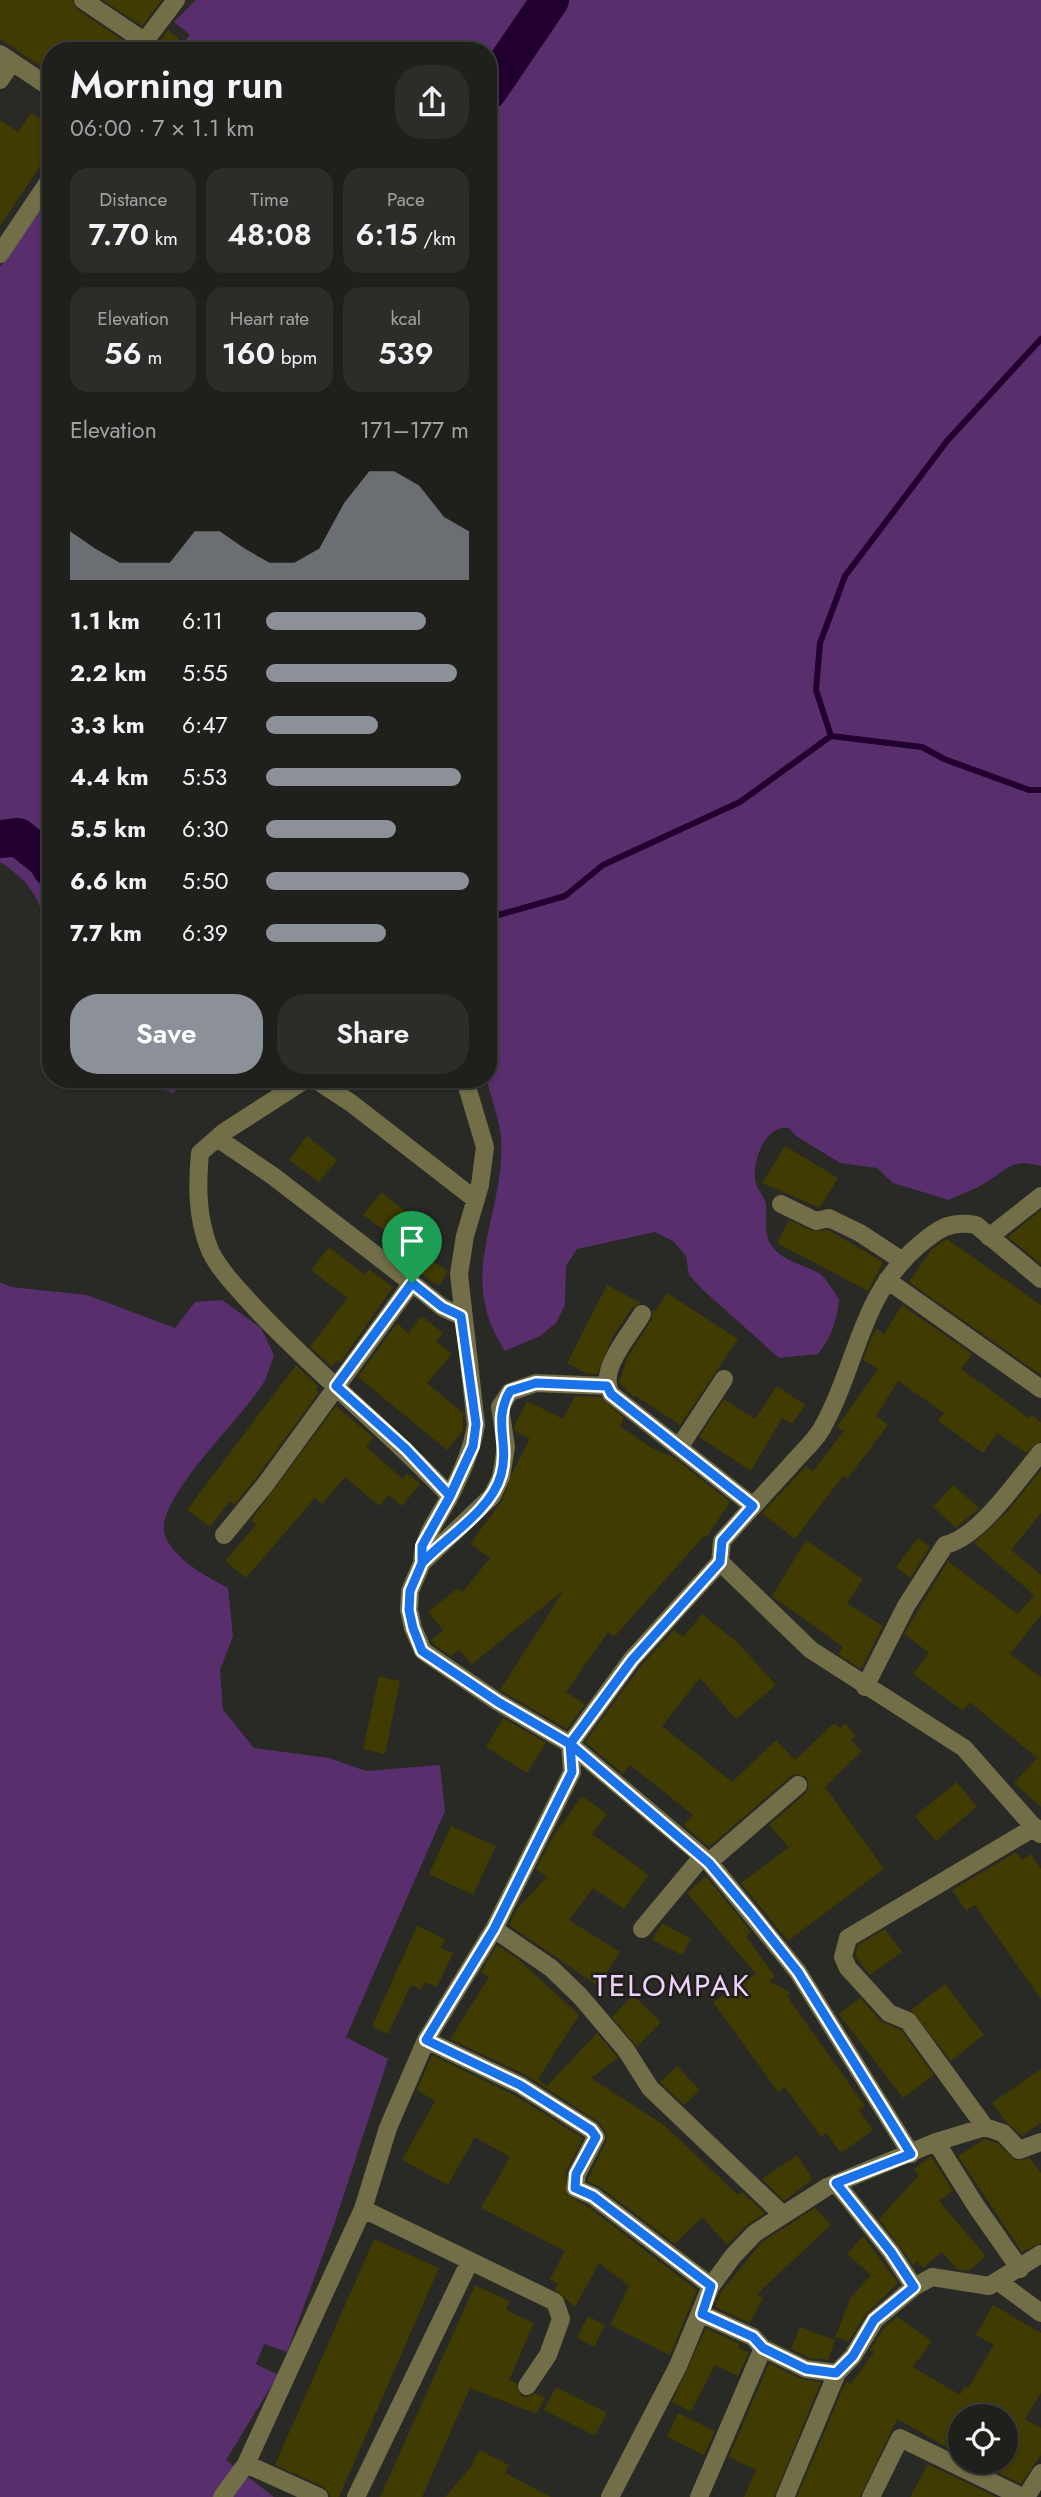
<!DOCTYPE html>
<html lang="en">
<head>
<meta charset="utf-8">
<style>
	:root { --surface:#1f1f1c; --page:#2c2c29; --text:#f1f3f6; --muted:#a1a2a3; --line:#3c3d3b; --accent:#8c9099 }
	body { margin:0; font-family:Jost,sans-serif; background:var(--page); color:var(--text); height:100vh; display:flex; flex-direction:column; font-size:26px; white-space:nowrap }
	* { box-sizing:border-box; margin:0 }
	p { font-size:23px; color:var(--muted) }
	.icon { flex:none; width:38px; height:38px; fill:none; stroke:currentColor; stroke-width:2; stroke-linecap:round; stroke-linejoin:round }
	.map { position:relative; flex:1; overflow:hidden }
	.sheet { position:absolute; left:42px; top:42px; width:455px; height:1046px; display:flex; flex-direction:column; background:var(--surface); border-radius:28px; box-shadow:0 2px 5px #0004,0 0 0 2px var(--line) }
	.sheet>* { flex:none }
	.controls { position:absolute; left:948px; top:2404px; display:grid; gap:14px }
	.controls a { display:grid; place-items:center; width:70px; height:70px; border-radius:50%; background:var(--surface); box-shadow:0 2px 5px #0004,0 0 0 2px var(--line); font-size:35px }
	.pin { position:absolute; display:grid; place-items:center; width:60px; height:60px; color:#fff; margin:-72px -30px; border-radius:50% 50% 50% 0; rotate:-45deg; box-shadow:0 0 7px #0007 }
	.pin .icon { rotate:45deg }
	.round { display:grid; place-items:center; flex:none; width:74px; height:74px; border-radius:28px; background:var(--page) }
	.overview { display:flex; align-items:center; justify-content:space-between; height:119px; padding:0 28px }
	h1 { font-size:38px; font-weight:600; line-height:52px }
	.metrics { display:grid; grid-template-columns:repeat(3,1fr); gap:10px; height:119px; padding:7px 28px }
	.metrics div { display:grid; align-content:center; border-radius:18px; background:var(--page); text-align:center }
	.metrics b { font-size:30px; font-weight:600 }
	.metrics small { font-size:19px; font-weight:400 }
	.metrics p { font-size:19px }
	.chart { height:196px; padding:14px 28px }
	.chart p { display:flex; justify-content:space-between }
	.chart svg { width:100%; height:126px; margin-top:7px; fill:var(--accent); opacity:.7 }
	.action { display:flex; gap:14px; margin-top:auto; padding:14px 28px }
	.action a { flex:1; height:80px; border-radius:28px; background:var(--accent); color:#fff; font-size:28px; font-weight:600; line-height:80px; text-align:center }
	.action a+a { background:var(--page); color:var(--text) }
	ul { padding:0 28px; list-style:none; font-size:23px }
	li { display:grid; grid-template-columns:112px 84px 1fr; align-items:center; height:52px }
	li i { height:18px; border-radius:9px; background:var(--accent) }
	.map>svg:first-child { display:block }
</style>
</head>
<body>
<div class="map">
<svg width="1041" height="2497" viewBox="0 0 1041 2497">
	<rect width="100%" height="100%" fill="#292926"/>
	<path fill="#582e6c" d="M196,0H1041V1166C1010,1158 1009,1169 985,1183C974,1190 961,1194 949,1200L893,1183L877,1168L840,1163L796,1136L789,1128C765,1125 753,1159 755,1180C756,1188 764,1196 766,1204C768,1219 762,1233 772,1246C782,1261 804,1265 819,1273C827,1279 833,1291 839,1299C837,1321 832,1336 818,1354L779,1358L703,1290L689,1275L686,1256L673,1241L655,1232L577,1249L566,1266L565,1305L556,1323L540,1336L505,1351C454,1274 506,1217 501,1137C499,1118 491,1098 487,1080L488,51H177L190,35L174,22Z
		M51,195V1032C46,1025 47,1015 46,1006C40,946 64,903 0,862V267Z
		M137,1080H184L173,1093Z
		M0,1282L11,1287L87,1295L175,1328L195,1302L222,1300L261,1328L274,1355C271,1363 269,1372 265,1380C249,1412 148,1504 166,1538C178,1562 206,1576 228,1588L233,1636L220,1670L223,1710L254,1748L329,1758L366,1771L440,1765L445,1811L346,2037L388,2059L335,2222L287,2352L264,2344L256,2364L278,2375L226,2460L274,2497H0Z"/>
	<g fill="none" stroke-linecap="round" stroke-linejoin="round">
		<path stroke="#21002f" stroke-width="6" d="M831,736L816,690L820,643L845,576L947,441L1041,339
			M488,918L565,896L603,865L740,802L831,736L922,747L944,759L1029,790H1041"/>
		<path stroke="#21002f" stroke-width="38" d="M488,91L550,0
			M0,839L18,837L47,860L51,868"/>
	</g>
	<path fill="#403b01" d="M0,0H72L77,9L128,44L127,51H51V73L0,39Z
		M103,0H162L142,26Z
		M168,30L179,39L170,51H152Z
		M31,113L51,126V150L0,226V120L18,132Z
		M307,1136L337,1160L319,1182L289,1160Z
		M785,1146L838,1178L820,1208L762,1183Z
		M381,1192L413,1217L396,1239L363,1215Z
		M1041,1210V1264L1008,1237Z
		M789,1220L812,1231L828,1230L883,1262L868,1291L777,1243Z
		M947,1239L1041,1305V1375L909,1282L932,1249Z
		M329,1247L365,1275L369,1269L393,1287L340,1363L337,1360L332,1367L310,1347L347,1298L311,1270Z
		M431,1260L448,1271L439,1286L421,1274Z
		M607,1285L641,1303L632,1308L613,1336L597,1374H587L567,1363Z
		M667,1293L738,1339L680,1425L636,1396L635,1398L619,1383L627,1358L652,1319V1309L655,1311Z
		M902,1305L972,1354L961,1369L1029,1418L1031,1415L1041,1422V1441L1026,1453L997,1433L983,1453L938,1421L944,1413L898,1381L876,1416L888,1425L847,1479L843,1476L795,1539L762,1513L806,1466L813,1471L844,1431L837,1427L878,1369L863,1360L871,1338L877,1329L884,1334Z
		M422,1316L443,1333L436,1341L452,1354L427,1383L463,1413V1431L447,1450L358,1377L397,1323L408,1333Z
		M296,1365L318,1386L315,1389L319,1392L256,1478L234,1505L230,1501L210,1527L187,1510Z
		M777,1386L805,1405L792,1424L782,1418L751,1471L699,1437L724,1399L755,1419Z
		M575,1396L600,1397L624,1418L620,1426L652,1448L673,1457L730,1502L706,1538L704,1536L614,1637L608,1632L566,1692L585,1704L567,1729L500,1690L564,1590L472,1664L459,1650L451,1656L436,1646L431,1640L443,1630L428,1612L458,1588L462,1593L490,1558L470,1544L502,1501L514,1469L530,1439L515,1431L514,1426L527,1401L563,1419Z
		M336,1406L374,1438L366,1447L403,1479L407,1473L420,1484L402,1506L389,1495L379,1506L345,1477L322,1504L315,1498L246,1578L225,1561L256,1525L251,1520Z
		M1041,1470V1513L1011,1550L1041,1575V1615L1010,1654L1041,1677V1807L1014,1783L1037,1758L970,1702L963,1711L913,1674L929,1653L904,1634L948,1561L1018,1614L1034,1595L974,1543L1006,1513Z
		M953,1485L979,1508L956,1528L933,1507Z
		M918,1538L930,1547L910,1578L896,1567Z
		M806,1540L863,1579L847,1603L883,1626L861,1669L838,1654L843,1647L772,1596Z
		M702,1614L738,1643L776,1685L736,1719L700,1678L662,1726L732,1782L776,1740L795,1760L834,1723L840,1728L845,1723L856,1736L851,1740L862,1751L825,1787L884,1869L788,1941L741,1883L789,1847L769,1825L806,1793L809,1784L806,1777L797,1774L791,1776L709,1847L683,1825L693,1815L630,1765L623,1774L585,1742L641,1666L674,1630L683,1637Z
		M379,1676L400,1681L385,1754L363,1749Z
		M503,1718L546,1743L527,1773L486,1747Z
		M957,1782L977,1807L936,1841L915,1816Z
		M582,1796L607,1814L592,1834L649,1875L624,1909L593,1888L569,1920L620,1952L598,1986L509,1925L516,1910L547,1877L536,1869L554,1835Z
		M451,1826L496,1846L473,1895L429,1874Z
		M1016,1852L1022,1860L1031,1854L1041,1869V1999L975,1905L966,1911L952,1890Z
		M706,1876L751,1932L746,1936L775,1977L769,1981L791,1993L787,1996L865,2106L859,2110L873,2130L841,2153L826,2133L821,2137L785,2087L778,2092L713,2002L756,1974L687,1893Z
		M662,1923L691,1939L682,1955L652,1940Z
		M417,1926L445,1939L441,1948L453,1953L437,1987L425,1982L421,1989L411,1985L388,2034L372,2026Z
		M885,1929L902,1952L870,1975L855,1956L858,1945Z
		M497,1945L518,1959L579,2015L538,2079L547,2086L597,2033L618,2058L591,2078L664,2125L738,2195L742,2192L765,2213L747,2225L727,2245L702,2217L675,2244L600,2187L587,2181L606,2142L607,2135L600,2123L526,2075L450,2039L489,1977L481,1972Z
		M945,1984L984,2035L951,2061L911,2010Z
		M633,1995L661,2022L637,2047L612,2017Z
		M860,1998L881,2021L901,2030L934,2075L903,2098L839,2014Z
		M432,2055L514,2095L583,2138L566,2172V2194L587,2206L697,2290L670,2355L610,2325L629,2286L599,2263L575,2307L555,2289L558,2284L550,2279L565,2251L481,2208L510,2157L475,2137L448,2185L402,2160L435,2101L417,2090Z
		M677,2066L700,2090L684,2105L660,2082Z
		M1041,2069V2123L1022,2136L1006,2122L992,2103Z
		M985,2139L997,2143L1016,2161L1030,2158L1041,2173V2243L1022,2252L958,2156Z
		M797,2155L813,2179L784,2201L762,2179Z
		M931,2156L953,2191L939,2201L986,2256L969,2271L957,2269L942,2252L923,2268L917,2261L914,2266L879,2219L919,2175L914,2169Z
		M815,2208L831,2225L757,2294L763,2298L750,2323L715,2307L721,2292L762,2242Z
		M863,2236L898,2283L866,2314L848,2342L835,2337L851,2297L871,2275L847,2254Z
		M374,2239L439,2268L339,2497H331L324,2487L275,2465Z
		M475,2285L510,2301L506,2310L534,2323L509,2380L516,2383L521,2396L527,2397L536,2393L545,2398L536,2414L470,2388L422,2497H380Z
		M993,2305L1041,2333V2393L1025,2419L1041,2428V2455L1021,2484L976,2462H1006V2417H961V2455L897,2419L860,2497H797L846,2381L851,2384L874,2352L870,2350L884,2328L897,2317L932,2341L913,2367L960,2395L965,2386L968,2388L994,2345L976,2335Z
		M588,2316L605,2325L594,2347L577,2338Z
		M800,2327L835,2340L828,2360L809,2358L791,2349Z
		M706,2328L740,2344L738,2348L749,2352L738,2376L715,2365L691,2412L672,2402Z
		M769,2363L801,2379L821,2382L774,2497H744L756,2470L729,2457Z
		M556,2387L607,2413L595,2436L544,2410Z
		M678,2413L715,2431L704,2455L667,2437Z
		M479,2450L509,2465L505,2473L551,2497H445L470,2468Z
		M928,2464L996,2497H910Z"/>
	<g fill="none" stroke-linecap="round" stroke-linejoin="round">
		<path stroke="#716e48" stroke-width="18" d="M83,0L144,41
			M138,50L176,0
			M0,54L51,88
			M0,80L12,62
			M0,254L51,178
			M305,1080L224,1132L200,1153C197,1186 197,1217 209,1248C218,1270 242,1293 258,1311C319,1376 389,1431 450,1496
			M316,1080L351,1103L476,1200
			M217,1138L273,1176L412,1283
			M781,1204L816,1221L829,1218L860,1233L901,1260
			M989,1237L1041,1196
			M887,1280L1041,1389
			M642,1314C630,1335 597,1370 611,1394L753,1506
			M607,1386L536,1383L510,1392L500,1407L506,1447L501,1477L492,1496L422,1563L410,1591L409,1610L413,1628L423,1651L498,1702L570,1744L709,1862L798,1972L911,2154
			M680,1446L724,1379
			M224,1535L265,1485L412,1283L442,1307L461,1316
			M720,1562L811,1650L964,1748L1040,1834
			M422,1563C422,1538 437,1520 449,1498C461,1474 472,1450 476,1425L459,1274L465,1236L480,1185L485,1147L465,1080
			M865,1687L906,1606L945,1545C980,1537 1018,1479 1041,1452
			M709,1862L798,1785
			M494,1929L551,1968L580,1996L626,2050L650,2088L783,2215
			M642,1929L702,1857
			M426,2040L520,2085L591,2130L596,2137L577,2174L575,2188L593,2196L711,2286
			M985,2127L908,2021L889,2013L848,1968L843,1957L848,1938L1035,1827
			M936,2142L976,2206L1020,2269
			M836,2183L891,2252L914,2287
			M363,2209L555,2302L561,2319L548,2355L527,2386
			M999,2282L1041,2313
			M702,2314L753,2337L763,2348L806,2369L837,2373
			M246,2464L363,2209L388,2128L426,2040L494,1929L572,1772L570,1744L632,1659L720,1562L722,1541C744,1516 767,1491 790,1466C800,1454 813,1443 821,1430C858,1365 859,1296 919,1245C938,1229 950,1220 976,1225L1041,1279
			M222,2497L246,2464L319,2497
			M356,2497L470,2261
			M610,2497L678,2366L711,2286L733,2256L755,2233L827,2187L936,2142L985,2127L1003,2133L1019,2150L1041,2142
			M699,2497L763,2348
			M785,2497L837,2373L853,2356L875,2320L914,2287L932,2277L989,2286L1041,2254
			M871,2497L900,2438L1022,2497
			M1026,2497L1041,2473"/>
	</g>
	<g fill="none" stroke-linecap="round" stroke-linejoin="round">
		<defs>
			<path id="route" d="M412,1283L442,1307L461,1316L476,1424L473,1446L450,1496L422,1546V1563L410,1591L409,1610L413,1628L422,1651L498,1702L570,1744L572,1772L494,1929L426,2040L520,2085L591,2130L596,2137L576,2174L575,2188L593,2196L711,2286L702,2314L753,2337L763,2348L806,2369L836,2373L853,2356L874,2320L914,2287L891,2252L836,2183L911,2154L798,1972L751,1913L709,1863L570,1744L632,1660L720,1562L722,1541L753,1506L611,1394L607,1386L536,1383L510,1391C492,1421 510,1443 501,1475C491,1511 446,1537 422,1563V1546L450,1496L406,1449L336,1386L412,1283"/>
		</defs>
		<use href="#route" stroke="#fff" stroke-width="14"/>
		<use href="#route" stroke="#1a73e8" stroke-width="9"/>
	</g>
	<g text-anchor="middle" dominant-baseline="central" stroke-width="5" stroke-linejoin="round" paint-order="stroke">
		<g font-size="30" letter-spacing="2" fill="#edd3fa" stroke="#201f1c">
			<text x="672" y="1985">TELOMPAK</text>
		</g>
	</g>
</svg>
<div class="controls">
<a><svg class="icon" aria-label="locate" viewBox="0 0 24 24"><circle cx="12" cy="12" r="6"/><path d="M12 2v4M12 18v4M2 12h4M18 12h4"/></svg></a>
</div>
<div class="pin" style="left:412px;top:1283px;background:#1e9e55"><svg class="icon" aria-label="arrive" viewBox="0 0 24 24"><path d="M6 21V4h12l-3 4 3 4H6"/></svg></div>
<section class="sheet">
<div class="overview"><div><h1>Morning run</h1><p>06:00 · 7 × 1.1 km</p></div><a class="round"><svg class="icon" aria-label="share" viewBox="0 0 24 24"><path d="M12 15V3M7 8l5-5 5 5M5 13v7h14v-7"/></svg></a></div>
<div class="metrics">
<div><p>Distance</p><b>7.70<small> km</small></b></div>
<div><p>Time</p><b>48:08</b></div>
<div><p>Pace</p><b>6:15<small> /km</small></b></div>
</div>
<div class="metrics">
<div><p>Elevation</p><b>56<small> m</small></b></div>
<div><p>Heart rate</p><b>160<small> bpm</small></b></div>
<div><p>kcal</p><b>539</b></div>
</div>
<div class="chart"><p><span>Elevation</span>171–177 m</p>
<svg viewBox="0 0 160 44" preserveAspectRatio="none"><path d="M0 44V27L10 33L20 38L30 38L40 38L50 27L60 27L70 33L80 38L90 38L100 33L110 17L120 6L130 6L140 11L150 22L160 27V44z"/></svg>
</div>
<ul>
<li><b>1.1 km</b>6:11<i style="width:79%"></i></li>
<li><b>2.2 km</b>5:55<i style="width:94%"></i></li>
<li><b>3.3 km</b>6:47<i style="width:55%"></i></li>
<li><b>4.4 km</b>5:53<i style="width:96%"></i></li>
<li><b>5.5 km</b>6:30<i style="width:64%"></i></li>
<li><b>6.6 km</b>5:50<i style="width:100%"></i></li>
<li><b>7.7 km</b>6:39<i style="width:59%"></i></li>
</ul>
<div class="action"><a>Save</a><a>Share</a></div>
</section>
</div>
</body>
</html>
